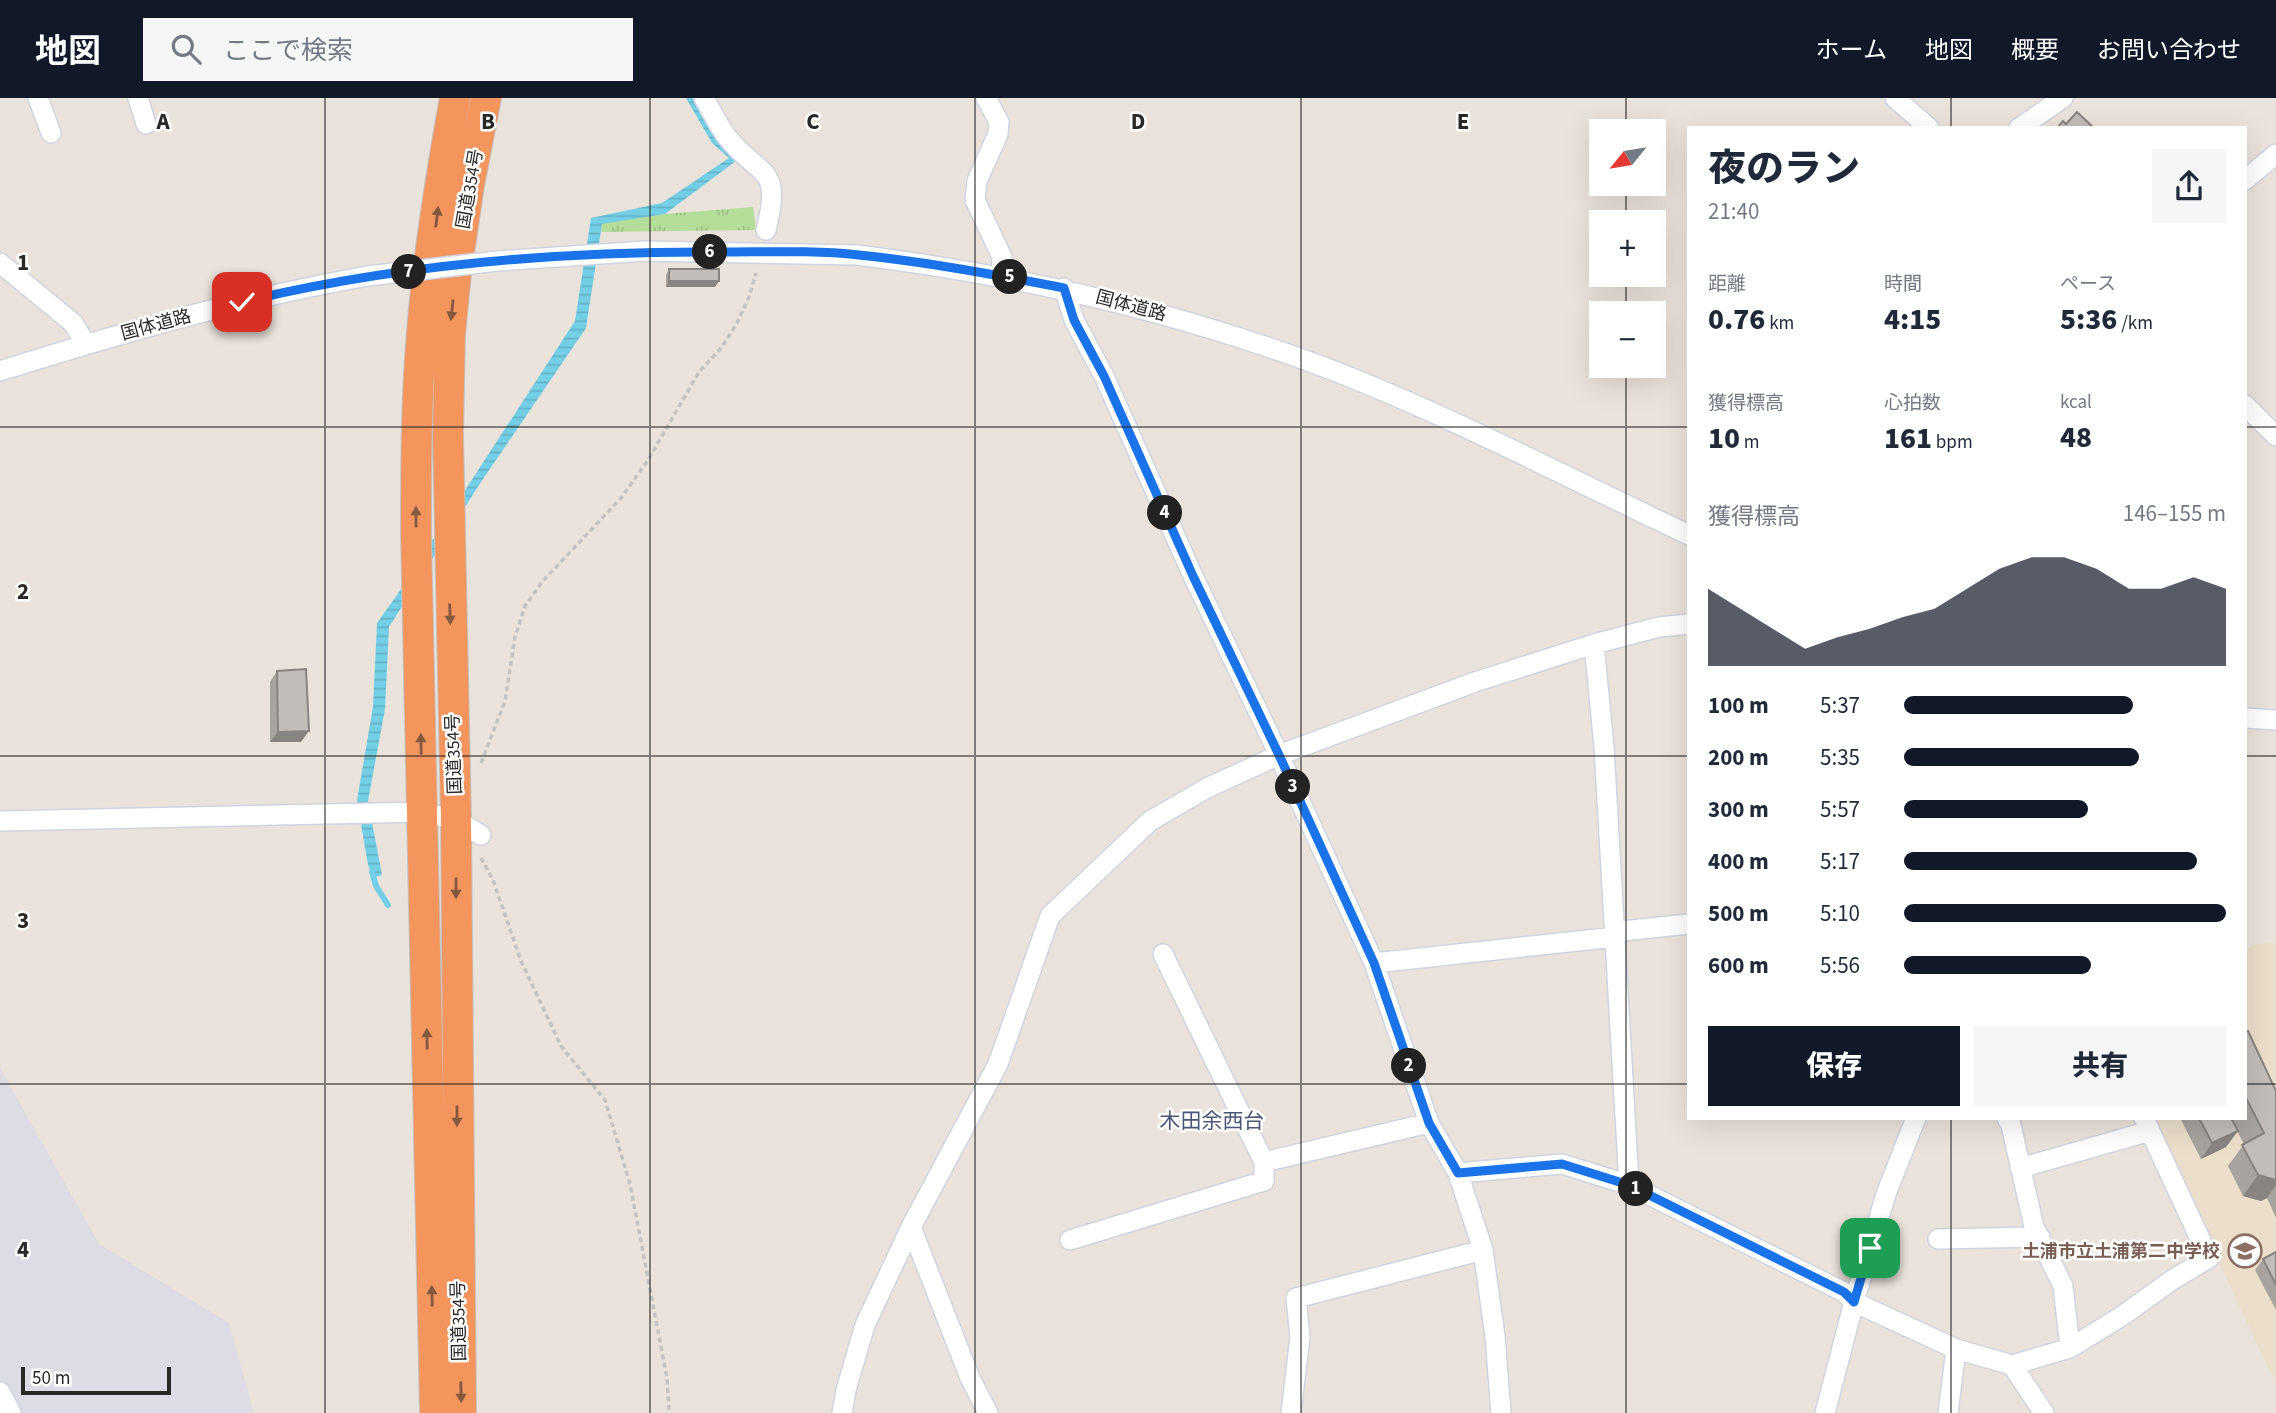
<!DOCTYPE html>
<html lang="ja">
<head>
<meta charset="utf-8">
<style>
	:root { --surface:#fff; --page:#f6f6f7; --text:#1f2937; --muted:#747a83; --accent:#111827 }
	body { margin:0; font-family:"Source Sans 3","Noto Sans JP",sans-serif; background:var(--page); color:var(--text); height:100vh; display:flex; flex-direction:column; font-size:26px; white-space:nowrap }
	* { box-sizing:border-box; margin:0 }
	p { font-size:23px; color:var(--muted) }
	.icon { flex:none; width:38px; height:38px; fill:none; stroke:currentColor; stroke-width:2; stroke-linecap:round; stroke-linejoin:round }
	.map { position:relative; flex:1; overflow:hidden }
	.side { position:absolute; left:1687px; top:28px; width:560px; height:994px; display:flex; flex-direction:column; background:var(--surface); border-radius:0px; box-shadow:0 7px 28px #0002 }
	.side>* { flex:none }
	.needle { width:46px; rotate:240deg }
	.controls { position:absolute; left:1589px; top:21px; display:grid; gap:14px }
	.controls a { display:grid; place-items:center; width:77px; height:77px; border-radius:0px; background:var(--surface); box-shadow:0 7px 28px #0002; font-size:35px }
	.scale { position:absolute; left:21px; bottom:18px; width:150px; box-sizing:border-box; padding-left:7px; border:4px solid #282828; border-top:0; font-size:19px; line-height:24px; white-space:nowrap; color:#282828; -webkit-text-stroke:5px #fff; paint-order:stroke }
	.pin { position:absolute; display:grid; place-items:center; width:60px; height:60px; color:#fff; margin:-30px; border-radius:14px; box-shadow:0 4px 10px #0006 }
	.km { position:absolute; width:35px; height:35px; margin:-18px; border-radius:50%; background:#222; color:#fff; font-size:19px; line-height:35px; text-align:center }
	.round { display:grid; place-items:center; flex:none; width:74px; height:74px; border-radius:0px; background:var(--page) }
	.headline { display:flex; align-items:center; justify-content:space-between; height:119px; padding:0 21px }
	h1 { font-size:38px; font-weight:800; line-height:52px }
	.metrics { display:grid; grid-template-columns:repeat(3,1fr); gap:10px; height:119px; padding:7px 21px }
	.metrics div { display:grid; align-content:center }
	.metrics b { font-size:30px; font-weight:800 }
	.metrics small { font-size:19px; font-weight:400 }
	.metrics p { font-size:19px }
	.chart { height:196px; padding:14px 21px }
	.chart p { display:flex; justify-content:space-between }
	.chart svg { width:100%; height:126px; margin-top:7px; fill:var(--accent); opacity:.7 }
	.cta { display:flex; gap:14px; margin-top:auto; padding:14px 21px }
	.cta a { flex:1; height:80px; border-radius:0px; background:var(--accent); color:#fff; font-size:28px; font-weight:800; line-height:80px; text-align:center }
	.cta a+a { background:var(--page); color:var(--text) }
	ul { padding:0 21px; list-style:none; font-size:23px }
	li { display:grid; grid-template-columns:112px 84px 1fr; align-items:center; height:52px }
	li i { height:18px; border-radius:9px; background:var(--accent) }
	header { display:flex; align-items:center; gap:42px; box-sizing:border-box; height:98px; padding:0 35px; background:var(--accent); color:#fff }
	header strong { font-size:33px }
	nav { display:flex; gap:38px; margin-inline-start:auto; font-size:24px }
	.search { width:490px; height:63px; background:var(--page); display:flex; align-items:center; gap:18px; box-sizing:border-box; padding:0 24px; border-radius:0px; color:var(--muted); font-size:26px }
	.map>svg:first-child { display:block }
</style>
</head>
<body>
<header>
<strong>地図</strong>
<div class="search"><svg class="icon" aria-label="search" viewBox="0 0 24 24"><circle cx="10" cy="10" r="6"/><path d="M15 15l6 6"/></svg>ここで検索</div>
<nav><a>ホーム</a><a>地図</a><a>概要</a><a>お問い合わせ</a></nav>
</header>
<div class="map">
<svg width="2276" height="1315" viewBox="0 0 2276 1315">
	<defs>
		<pattern id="park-tufts" width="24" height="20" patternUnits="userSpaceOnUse" patternTransform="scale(1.75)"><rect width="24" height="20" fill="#b5dd9a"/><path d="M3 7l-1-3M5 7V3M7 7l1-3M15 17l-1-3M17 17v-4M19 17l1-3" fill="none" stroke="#9cbe85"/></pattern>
		<pattern id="water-rules" width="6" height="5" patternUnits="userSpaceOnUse" patternTransform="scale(1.75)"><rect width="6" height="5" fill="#74cfe6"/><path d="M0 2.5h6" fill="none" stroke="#64b2c5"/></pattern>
	</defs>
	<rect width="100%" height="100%" fill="#eae3db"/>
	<path fill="#dddbe3" d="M0,970L99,1146L229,1225L254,1315H0Z"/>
	<path fill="#ebdfcb" d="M2276,845V1286L2151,1020H2245V852L2257,846Z"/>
	<path fill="url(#park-tufts)" d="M753,109L756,132L601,134L602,125L665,116Z"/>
	<path fill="url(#water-rules)" d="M686,0H698L740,60L665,116L602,126L586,230L479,387L389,529L385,611L368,703L382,777L373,780L368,767L357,702L373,609L377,525L397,497L575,223L591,120L662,105L729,60L712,45Z"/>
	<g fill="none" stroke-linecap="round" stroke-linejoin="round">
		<path stroke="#74cfe6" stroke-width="6" d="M372,774L376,788L388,807"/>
		<defs>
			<path id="minor" d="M38,0L51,35
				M138,0L146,26
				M704,0C711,12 718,27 727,39C760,80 783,67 766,132
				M986,0L999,24L998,36L977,83L975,102L1002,159L1001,178
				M1895,0L1929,30
				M2019,30L2063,0
				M2245,82L2276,56
				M857,157C1019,177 1171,212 1324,269C1449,317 1568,380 1689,437
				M0,165L73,225L86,246
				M1064,190L1074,222L1104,278L1193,478L1279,657L1374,865L1429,1025L1458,1075L1483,1152L1495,1238L1501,1315
				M0,273C121,235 243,200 368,178
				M2245,307L2276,338
				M1594,546L1604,649L1629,1087
				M2245,620L2276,622
				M0,723L422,714L456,722L481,737
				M1163,856L1264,1064L1429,1025
				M1374,865L1615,839L1622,833L1689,826
				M2007,1020L2011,1027L2034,1129L2063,1188L2070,1250
				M2020,1070L2150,1033
				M1458,1075L1562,1066L1629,1087L1844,1194L1854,1204L1956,1251L2012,1267L2044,1315
				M911,1129L970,1280L988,1315
				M1938,1141L2040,1139
				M1070,1142L1264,1083V1064
				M2012,1267L2070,1250L2122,1218L2172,1182L2209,1160L2144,1020
				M0,1294L11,1315
				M842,1315L846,1292L865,1227L911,1129L998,966L1050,818L1150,723L1207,690L1279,657L1475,584L1594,546L1659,529L1689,526
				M1291,1315L1300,1239L1296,1200L1483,1152
				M1825,1315L1854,1204L1886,1096L1916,1020
				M1948,1315L1956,1251"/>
			<path id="highway" d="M435,1315L416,437C416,370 416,301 422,234C428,156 441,77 455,0
				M461,1315L456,722L448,337L450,237L456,176L469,87L486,0"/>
		</defs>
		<use href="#minor" stroke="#d0d4e1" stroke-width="22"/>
		<use href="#highway" stroke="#c3c3c3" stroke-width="32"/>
		<path stroke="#c3c3c3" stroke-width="3.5" stroke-dasharray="5 3.5" stroke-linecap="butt" d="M481,665L505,603L515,539L525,508L542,484L622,399L648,362L699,274L722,249L737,225L749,199L756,175
			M481,760L493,782L521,863L561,948L605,1002L630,1086L667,1280L669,1315"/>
		<use href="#minor" stroke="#fff" stroke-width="19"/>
		<use href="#highway" stroke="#f3955d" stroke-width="30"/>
		<defs>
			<path id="minor-bridge" d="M368,178L497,163L645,153L857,157"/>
		</defs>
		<use href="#minor-bridge" stroke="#d0d4e1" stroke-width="22" stroke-linecap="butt"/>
		<use href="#minor-bridge" stroke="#fff" stroke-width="19"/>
	</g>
	<path fill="#a7a39e" d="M669,171L719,183L715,189H666V177Z
		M277,573L301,644H270V584Z
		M2245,934L2276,993V1120L2267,1100L2261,1103L2243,1098L2228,1068L2244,1046L2237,1033L2226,1049L2201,1061L2180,1020H2245Z
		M2276,1154V1212L2255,1172L2263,1161Z"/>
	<path fill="#888481" d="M669,183H719L715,189H666Z
		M309,633L301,644H270L278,634Z
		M2238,1033L2226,1049L2201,1061L2212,1045Z
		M2258,1077L2276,1082V1087L2267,1100L2261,1103L2243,1098Z"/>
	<path fill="#c2bdb8" stroke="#888481" stroke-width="2" d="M2077,14L2094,30H2057L2063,23L2066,26Z
		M669,171H719V183H669Z
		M306,571L309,633L278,634L277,573Z
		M2248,933L2276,993V1082L2258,1077L2242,1047L2264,1035L2245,998V934Z
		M2199,1020H2231L2238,1033L2212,1045Z
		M2276,1154V1187L2263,1161Z"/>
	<defs><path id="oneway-solid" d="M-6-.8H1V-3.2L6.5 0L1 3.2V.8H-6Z" transform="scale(1.75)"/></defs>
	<g fill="#835940">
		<use href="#oneway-solid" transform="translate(437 119) rotate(-83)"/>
		<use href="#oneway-solid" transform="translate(452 212) rotate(96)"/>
		<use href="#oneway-solid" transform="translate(416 419) rotate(-90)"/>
		<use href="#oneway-solid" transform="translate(450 516) rotate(88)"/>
		<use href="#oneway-solid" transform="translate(421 646) rotate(-91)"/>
		<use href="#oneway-solid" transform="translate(456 790) rotate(90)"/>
		<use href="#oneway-solid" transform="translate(427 941) rotate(-91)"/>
		<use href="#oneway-solid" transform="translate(457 1018) rotate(90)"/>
		<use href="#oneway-solid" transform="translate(432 1198) rotate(-91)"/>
		<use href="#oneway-solid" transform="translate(461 1294) rotate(89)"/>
	</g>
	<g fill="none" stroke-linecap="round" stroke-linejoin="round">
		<defs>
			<path id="route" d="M242,204C398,166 561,153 721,154C767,154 814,152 859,157C928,164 996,177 1064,190L1074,222L1104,278L1193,478L1279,657L1374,865L1429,1025L1458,1075L1562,1066L1629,1087L1844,1194L1854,1204L1870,1150"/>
		</defs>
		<use href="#route" stroke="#fff" stroke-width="14"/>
		<use href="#route" stroke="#1a73e8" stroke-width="9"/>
	</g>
	<path fill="none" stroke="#282828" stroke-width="2" stroke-opacity="0.55" d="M325,0V1315M650,0V1315M975,0V1315M1301,0V1315M1626,0V33M1951,0V30M1626,86V124M1626,177V215M1626,268V1315M0,329H1689M2245,329H2276M0,658H1689M2245,658H2276M0,986H1689M2245,986H2276M1951,1020V1315"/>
	<defs>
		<symbol id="school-ring" viewBox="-11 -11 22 22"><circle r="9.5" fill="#fff" stroke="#8d6e63" stroke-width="1.5"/><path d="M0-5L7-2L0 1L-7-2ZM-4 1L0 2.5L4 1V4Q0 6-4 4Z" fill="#8d6e63"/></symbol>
	</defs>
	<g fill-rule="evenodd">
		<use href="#school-ring" x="2226" y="1134" width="38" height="38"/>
	</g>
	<g text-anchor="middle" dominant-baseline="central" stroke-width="5" stroke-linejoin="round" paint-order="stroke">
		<g font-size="18" fill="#282828" stroke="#fff">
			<text transform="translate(470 91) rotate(-80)">国道354号</text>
			<text transform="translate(1131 208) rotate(15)">国体道路</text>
			<text transform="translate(156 227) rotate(-15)">国体道路</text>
			<text transform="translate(454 656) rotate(-92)">国道354号</text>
			<text transform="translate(459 1223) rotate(-91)">国道354号</text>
		</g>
		<g font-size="18" font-weight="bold" fill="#785e54" stroke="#fff" text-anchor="end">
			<text x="2220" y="1153">土浦市立土浦第二中学校</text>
		</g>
		<g font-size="21" fill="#4c5676" stroke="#fff">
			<text x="1212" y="1023">木田余西台</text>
		</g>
	</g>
	<g font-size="23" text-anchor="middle" font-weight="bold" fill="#282828" stroke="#fff" stroke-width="5" stroke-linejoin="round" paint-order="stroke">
		<text x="163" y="31">A</text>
		<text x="488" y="31">B</text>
		<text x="813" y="31">C</text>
		<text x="1138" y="31">D</text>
		<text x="1463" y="31">E</text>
		<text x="23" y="172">1</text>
		<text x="23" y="501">2</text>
		<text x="23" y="830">3</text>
		<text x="23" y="1159">4</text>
	</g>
</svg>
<div class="controls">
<a><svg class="needle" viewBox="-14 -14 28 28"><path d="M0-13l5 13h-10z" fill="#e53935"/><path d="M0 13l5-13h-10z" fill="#747a83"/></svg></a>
<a>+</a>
<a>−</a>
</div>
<div class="scale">50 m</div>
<div class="pin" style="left:1870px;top:1150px;background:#1e9e55"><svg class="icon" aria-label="arrive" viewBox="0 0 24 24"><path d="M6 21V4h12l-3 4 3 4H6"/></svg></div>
<div class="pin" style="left:242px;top:204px;background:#d93025"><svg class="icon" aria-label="check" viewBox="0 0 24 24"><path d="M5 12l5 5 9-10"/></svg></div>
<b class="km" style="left:1636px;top:1091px">1</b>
<b class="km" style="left:1409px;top:968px">2</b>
<b class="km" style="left:1293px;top:689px">3</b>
<b class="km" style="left:1165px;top:415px">4</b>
<b class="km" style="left:1010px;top:179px">5</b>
<b class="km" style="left:710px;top:154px">6</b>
<b class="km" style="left:409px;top:174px">7</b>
<section class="side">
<div class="headline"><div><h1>夜のラン</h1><p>21:40</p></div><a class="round"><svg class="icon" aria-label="share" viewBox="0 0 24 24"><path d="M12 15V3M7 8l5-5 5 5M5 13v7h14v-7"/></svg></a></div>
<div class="metrics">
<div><p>距離</p><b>0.76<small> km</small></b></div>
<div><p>時間</p><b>4:15</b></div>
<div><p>ペース</p><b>5:36<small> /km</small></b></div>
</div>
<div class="metrics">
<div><p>獲得標高</p><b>10<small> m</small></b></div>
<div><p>心拍数</p><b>161<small> bpm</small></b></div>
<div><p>kcal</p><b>48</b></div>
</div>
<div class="chart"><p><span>獲得標高</span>146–155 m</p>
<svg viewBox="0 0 160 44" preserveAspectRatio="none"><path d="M0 44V17L10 24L20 31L30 38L40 34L50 31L60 27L70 24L80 17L90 10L100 6L110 6L120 10L130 17L140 17L150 13L160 17V44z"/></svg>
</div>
<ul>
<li><b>100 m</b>5:37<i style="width:71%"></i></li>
<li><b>200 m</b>5:35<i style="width:73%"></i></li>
<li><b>300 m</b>5:57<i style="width:57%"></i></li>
<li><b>400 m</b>5:17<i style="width:91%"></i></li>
<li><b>500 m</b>5:10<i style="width:100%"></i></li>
<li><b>600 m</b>5:56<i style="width:58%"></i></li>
</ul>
<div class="cta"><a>保存</a><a>共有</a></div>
</section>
</div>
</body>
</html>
